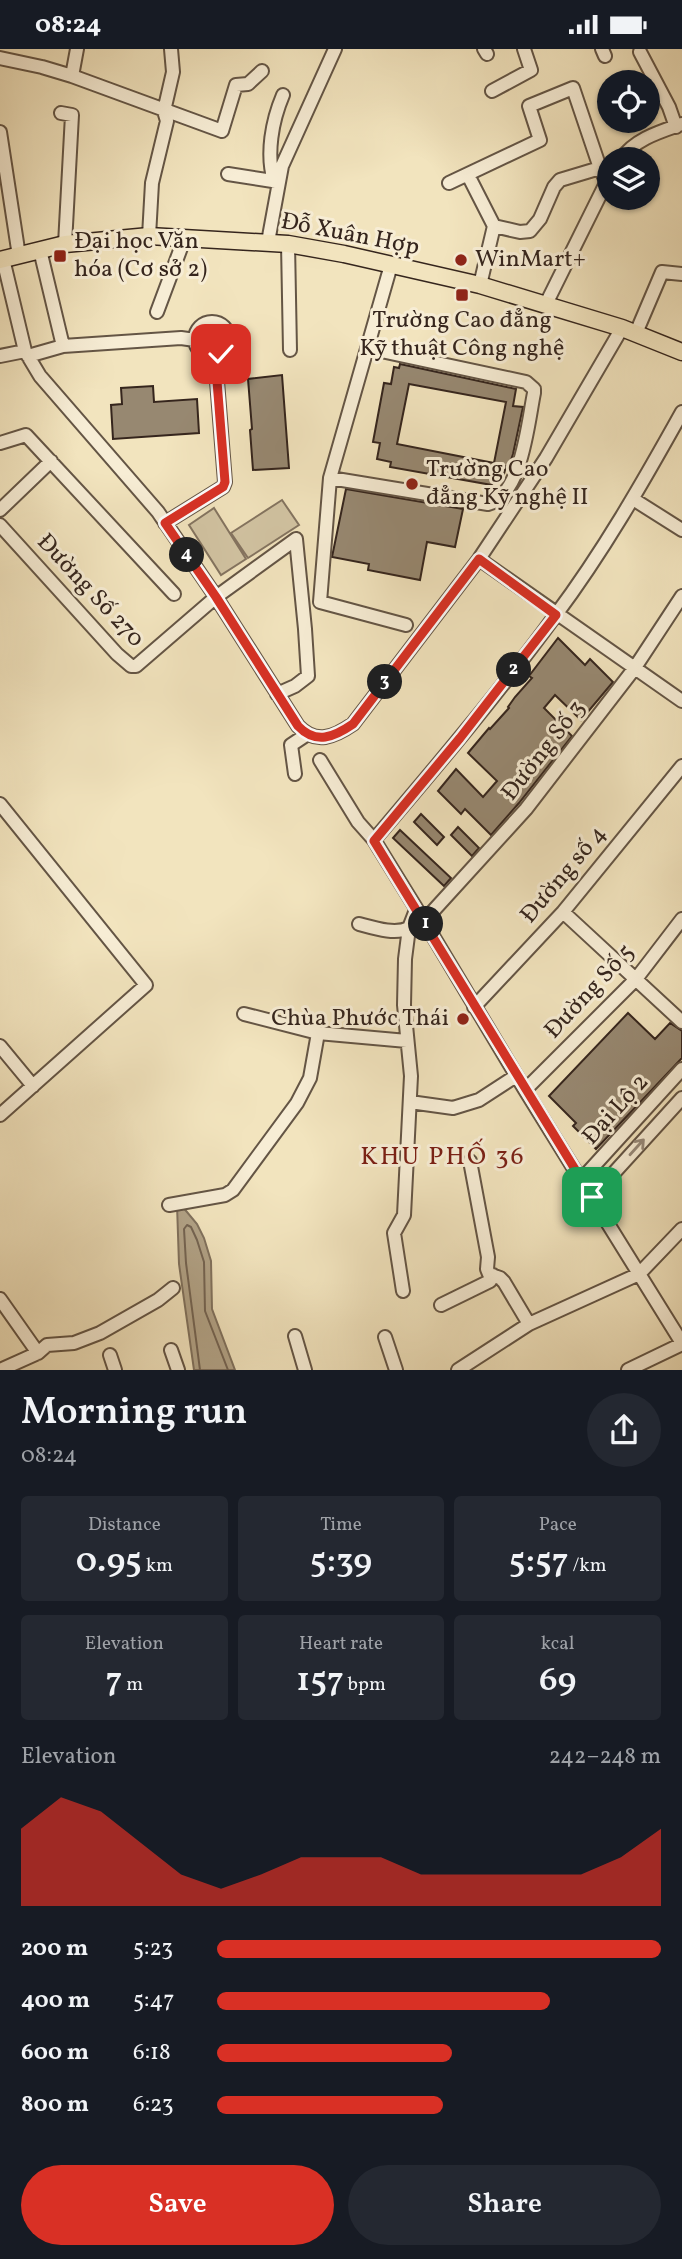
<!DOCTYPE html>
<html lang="en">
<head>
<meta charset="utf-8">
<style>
	:root { --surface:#171b24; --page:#242831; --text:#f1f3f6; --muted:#9ea1a6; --accent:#d93025 }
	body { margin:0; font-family:Vollkorn,serif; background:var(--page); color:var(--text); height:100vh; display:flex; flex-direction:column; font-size:26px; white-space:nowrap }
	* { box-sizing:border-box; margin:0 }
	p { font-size:23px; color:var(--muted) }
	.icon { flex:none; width:38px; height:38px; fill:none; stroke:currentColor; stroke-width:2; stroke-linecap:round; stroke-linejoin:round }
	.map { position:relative; height:1321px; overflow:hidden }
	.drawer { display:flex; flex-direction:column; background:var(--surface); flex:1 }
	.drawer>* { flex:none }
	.controls { position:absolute; left:597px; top:21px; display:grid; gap:14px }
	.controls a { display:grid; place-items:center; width:63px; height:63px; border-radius:50%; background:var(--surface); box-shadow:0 2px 5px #0004; font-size:35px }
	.pin { position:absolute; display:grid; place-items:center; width:60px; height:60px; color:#fff; margin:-30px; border-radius:14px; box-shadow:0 4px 10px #0006 }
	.km { position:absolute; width:35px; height:35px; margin:-18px; border-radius:50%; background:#222; color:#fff; font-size:19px; line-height:35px; text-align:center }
	.round { display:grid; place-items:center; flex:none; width:74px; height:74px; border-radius:37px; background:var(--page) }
	.headline { display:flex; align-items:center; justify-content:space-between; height:119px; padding:0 21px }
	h1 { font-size:38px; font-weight:600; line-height:52px }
	.figures { display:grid; grid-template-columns:repeat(3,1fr); gap:10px; height:119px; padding:7px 21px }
	.figures div { display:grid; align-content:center; border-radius:7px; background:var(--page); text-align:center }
	.figures b { font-size:35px; font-weight:600 }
	.figures small { font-size:19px; font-weight:400 }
	.figures p { font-size:19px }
	.chart { height:196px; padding:14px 21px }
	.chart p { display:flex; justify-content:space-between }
	.chart svg { width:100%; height:126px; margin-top:7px; fill:var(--accent); opacity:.7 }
	.action { display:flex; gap:14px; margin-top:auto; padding:14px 21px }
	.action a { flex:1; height:80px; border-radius:42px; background:var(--accent); color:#fff; font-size:28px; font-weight:600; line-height:80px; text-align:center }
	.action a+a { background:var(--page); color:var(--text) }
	ul { padding:0 21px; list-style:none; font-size:23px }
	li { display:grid; grid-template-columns:112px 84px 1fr; align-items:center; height:52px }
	li i { height:18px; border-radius:9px; background:var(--accent) }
	.status { display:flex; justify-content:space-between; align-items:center; height:49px; padding:0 35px; background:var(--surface); direction:ltr }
	.status svg { height:19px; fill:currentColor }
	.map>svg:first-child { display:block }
</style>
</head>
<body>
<div class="status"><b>08:24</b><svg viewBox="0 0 49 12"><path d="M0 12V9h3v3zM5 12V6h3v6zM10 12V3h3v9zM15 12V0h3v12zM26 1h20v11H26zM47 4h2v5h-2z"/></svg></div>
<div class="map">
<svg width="682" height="1321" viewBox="0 0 682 1321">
	<rect width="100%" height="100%" fill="#f2e4be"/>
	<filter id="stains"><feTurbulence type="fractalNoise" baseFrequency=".00286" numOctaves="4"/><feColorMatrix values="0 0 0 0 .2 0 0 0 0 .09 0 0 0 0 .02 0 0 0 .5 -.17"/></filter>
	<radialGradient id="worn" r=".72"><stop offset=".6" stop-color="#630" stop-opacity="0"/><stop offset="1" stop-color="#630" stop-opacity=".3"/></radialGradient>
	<path fill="#d2c4a3" stroke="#847460" stroke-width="2" d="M200 290a12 12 0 1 1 24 0a12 12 0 1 1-24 0Z
		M282,451L299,476L248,509L231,484Z
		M214,459L246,510L221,526L189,476Z"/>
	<path fill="#b2a387" stroke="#80715d" stroke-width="2" d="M177,1156L182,1157L197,1175L204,1189L211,1212L212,1260L235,1321H194L179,1215Z"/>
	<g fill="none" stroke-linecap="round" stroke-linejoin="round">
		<path stroke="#746452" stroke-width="2" d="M200,1321L186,1214L184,1180L187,1176L191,1178L197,1191L204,1213L205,1262L228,1321"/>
	</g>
	<path fill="#978871" stroke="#35251d" stroke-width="2" fill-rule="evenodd" d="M400,315L516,340L513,357L523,358L513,405L509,417H506L502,433L493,431L492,436L390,418L391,413L377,410L380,394L373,393L384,334L391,335L394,318L399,319ZM409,335L506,353L494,414L397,395Z
		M282,326L289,419L253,421L250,381L252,380L248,330Z
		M153,337L154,353L197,350L199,384L113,390L111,356L122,355L121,339Z
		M346,440L463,460L455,498L427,493L420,531L368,521L369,515L332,508Z
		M558,589L585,616L590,610L613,633L581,671L555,646L544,659L572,687L519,754L491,786L465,760L461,765L438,742L456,720L483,748L497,732L468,704L489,679L490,680L509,659L508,658L515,648L532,629L529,627Z
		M421,765L444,788L437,796L414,773Z
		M458,778L479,799L472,807L451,786Z
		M400,781L451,829L444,837L393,789Z
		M628,964L655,990L670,974L682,982V1009L596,1100L573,1077L576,1074L549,1047Z"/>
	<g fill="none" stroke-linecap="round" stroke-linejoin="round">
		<defs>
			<path id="minor" d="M484,0L487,5
				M602,0L605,7
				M640,3L669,58L676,78
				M0,9L42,18L72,27L222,82L236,36L248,35L262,22
				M72,27L77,0
				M492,42L531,21L524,0
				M164,62L173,23L171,0
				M61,64L72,66L65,195
				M0,83L19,207
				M621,110C635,90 659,83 682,75
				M228,125L279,133
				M468,126L494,177L480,236
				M274,132C266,105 272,72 283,46
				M449,134L540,91L529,57L573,39L600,119
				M494,177L520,183L530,182L540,170L554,138L560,131L600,119L606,132
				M149,187L152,134L167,72L164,62
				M268,193L282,117L335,0
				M288,195L290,301
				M40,201L63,297L181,289L195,291
				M3,210L25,302L40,327L158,463L216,548L298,677C316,696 334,688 353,675L479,510L546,409L622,279
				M391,216L330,429L320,553L406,576
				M545,257L609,128
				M157,263L185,188
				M195 290a17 17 0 1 1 34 0a17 17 0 1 1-34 0Z
				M636,284L662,223L682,225
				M0,307L25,302
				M28,307L63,297
				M0,394L26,386L174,545
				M330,429L488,455C522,446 528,373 534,344V340L526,333L367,299
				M633,450L682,481
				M0,461L51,412
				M165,474L223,438L225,433L215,307
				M0,476L117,605L131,617H136L216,548L296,490L305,580L308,627L295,637L277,645
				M479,510L682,652
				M320,711L358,773L374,791L424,872L525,1041L682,1294
				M295,725L291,696L306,686
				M0,755L146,936L0,1066
				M374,791C436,718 498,645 555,567C603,503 643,433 682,363
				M563,863L682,973
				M424,872L526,760L634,620L682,547
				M359,875C374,879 395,886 409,879
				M474,958L563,863L682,717
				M244,965L318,984L407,992
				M0,997L33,1037
				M525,1041L636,930L682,870
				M410,1053L453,1059L479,1051L516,1027
				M470,1112L488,1208L487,1220L489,1225L500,1229L504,1233L529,1275
				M581,1131L682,1020
				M592,1148L682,1049
				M169,1156L225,1146L233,1141L297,1054L310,1029L318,984
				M403,1242L394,1184L404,1166L411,1027L404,956L405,910L409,879L416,861
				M0,1250L38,1304L0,1321
				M441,1256L490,1232L493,1226
				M295,1287L305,1321
				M385,1288L396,1321
				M171,1301L178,1321
				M38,1304L47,1296L74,1294L100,1284L158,1251L173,1239
				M110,1306L115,1321
				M458,1321L529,1275L639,1225L682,1180
				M628,1321L682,1295"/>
			<path id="major" d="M0,211L65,195L149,187L288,195L344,205L480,236L622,279L682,303"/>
		</defs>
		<use href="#minor" stroke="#645545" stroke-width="16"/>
		<use href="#major" stroke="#35251d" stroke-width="19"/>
		<use href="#minor" stroke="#f7edd5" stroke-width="12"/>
		<use href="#major" stroke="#f2e4be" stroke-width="16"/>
	</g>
	<defs><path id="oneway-shaft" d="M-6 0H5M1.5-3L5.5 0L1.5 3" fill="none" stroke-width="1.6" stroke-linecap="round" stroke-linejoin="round" transform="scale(1.75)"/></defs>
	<use stroke="#968979" href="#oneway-shaft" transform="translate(637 1098) rotate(-48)"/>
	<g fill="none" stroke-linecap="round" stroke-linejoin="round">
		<defs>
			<path id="route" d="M221,305L215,307L225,433L223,438L165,474L216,548L298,677C316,696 334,688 353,675L479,510L556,566L460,689L374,792L592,1148"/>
		</defs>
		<use href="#route" stroke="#fff" stroke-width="14"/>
		<use href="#route" stroke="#d93025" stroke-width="9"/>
	</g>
	<g fill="#8f2418" stroke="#f7edd5" stroke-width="2.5">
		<rect x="53" y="200" width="14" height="14" rx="3.5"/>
		<circle cx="461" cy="211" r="7"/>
		<rect x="455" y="239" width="14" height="14" rx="3.5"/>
		<circle cx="412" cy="435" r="7"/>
		<circle cx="463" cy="970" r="7"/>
	</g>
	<g text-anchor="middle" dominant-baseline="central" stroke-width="6" stroke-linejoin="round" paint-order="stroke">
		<g font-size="24" fill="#35251d" stroke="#f7edd5">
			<text transform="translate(350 186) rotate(11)">Đỗ Xuân Hợp</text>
			<text transform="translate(90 542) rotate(47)">Đường Số 270</text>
			<text transform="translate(544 702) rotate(-52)">Đường Số 3</text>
			<text transform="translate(564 826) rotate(-50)">Đường số 4</text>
			<text transform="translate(590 943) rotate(-47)">Đường Số 5</text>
			<text transform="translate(616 1061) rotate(-48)">Đại Lộ 2</text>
		</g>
		<g font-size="24" fill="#35251d" stroke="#f7edd5" text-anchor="start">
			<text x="74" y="193">Đại học Văn<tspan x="74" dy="28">hóa (Cơ sở 2)</tspan></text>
			<text x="475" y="211">WinMart+</text>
			<text x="462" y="272" text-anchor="middle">Trường Cao đẳng<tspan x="462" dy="28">Kỹ thuật Công nghệ</tspan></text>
			<text x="426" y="421">Trường Cao<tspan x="426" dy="28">đẳng Kỹ nghệ II</tspan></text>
			<text x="449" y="970" text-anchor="end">Chùa Phước Thái</text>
		</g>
		<g font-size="26" letter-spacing="2" fill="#7a1f14" stroke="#f7edd5">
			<text x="443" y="1108">KHU PHỐ 36</text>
		</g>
	</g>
	<rect width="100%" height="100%" filter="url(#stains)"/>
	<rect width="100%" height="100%" fill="url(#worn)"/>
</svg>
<div class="controls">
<a><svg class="icon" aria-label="locate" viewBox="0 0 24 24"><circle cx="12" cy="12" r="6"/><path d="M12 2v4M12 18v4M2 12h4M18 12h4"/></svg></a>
<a><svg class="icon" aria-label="layers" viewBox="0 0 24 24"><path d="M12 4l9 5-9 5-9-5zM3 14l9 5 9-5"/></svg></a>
</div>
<div class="pin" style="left:592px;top:1148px;background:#1e9e55"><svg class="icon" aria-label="arrive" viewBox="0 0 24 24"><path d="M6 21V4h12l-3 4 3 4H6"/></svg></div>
<div class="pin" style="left:221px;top:305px;background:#d93025"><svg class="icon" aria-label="check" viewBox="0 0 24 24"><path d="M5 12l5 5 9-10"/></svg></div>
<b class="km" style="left:426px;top:875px">1</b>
<b class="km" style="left:514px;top:621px">2</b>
<b class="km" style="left:385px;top:633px">3</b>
<b class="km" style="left:187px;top:506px">4</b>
</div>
<section class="drawer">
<div class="headline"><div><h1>Morning run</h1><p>08:24</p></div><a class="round"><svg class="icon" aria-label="share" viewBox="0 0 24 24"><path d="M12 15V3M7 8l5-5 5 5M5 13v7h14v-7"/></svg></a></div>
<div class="figures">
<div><p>Distance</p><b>0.95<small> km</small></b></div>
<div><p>Time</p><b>5:39</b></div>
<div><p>Pace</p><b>5:57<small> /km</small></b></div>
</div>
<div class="figures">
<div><p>Elevation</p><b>7<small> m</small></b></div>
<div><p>Heart rate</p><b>157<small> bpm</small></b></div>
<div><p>kcal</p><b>69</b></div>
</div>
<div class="chart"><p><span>Elevation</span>242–248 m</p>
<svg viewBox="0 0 160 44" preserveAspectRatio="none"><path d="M0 44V17L10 6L20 11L30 22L40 33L50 38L60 33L70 27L80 27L90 27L100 33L110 33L120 33L130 33L140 33L150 27L160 17V44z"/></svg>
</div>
<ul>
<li><b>200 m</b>5:23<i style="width:100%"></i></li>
<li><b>400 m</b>5:47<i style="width:75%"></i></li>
<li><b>600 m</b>6:18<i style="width:53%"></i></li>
<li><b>800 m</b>6:23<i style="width:51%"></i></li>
</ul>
<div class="action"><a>Save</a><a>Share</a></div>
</section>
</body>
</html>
